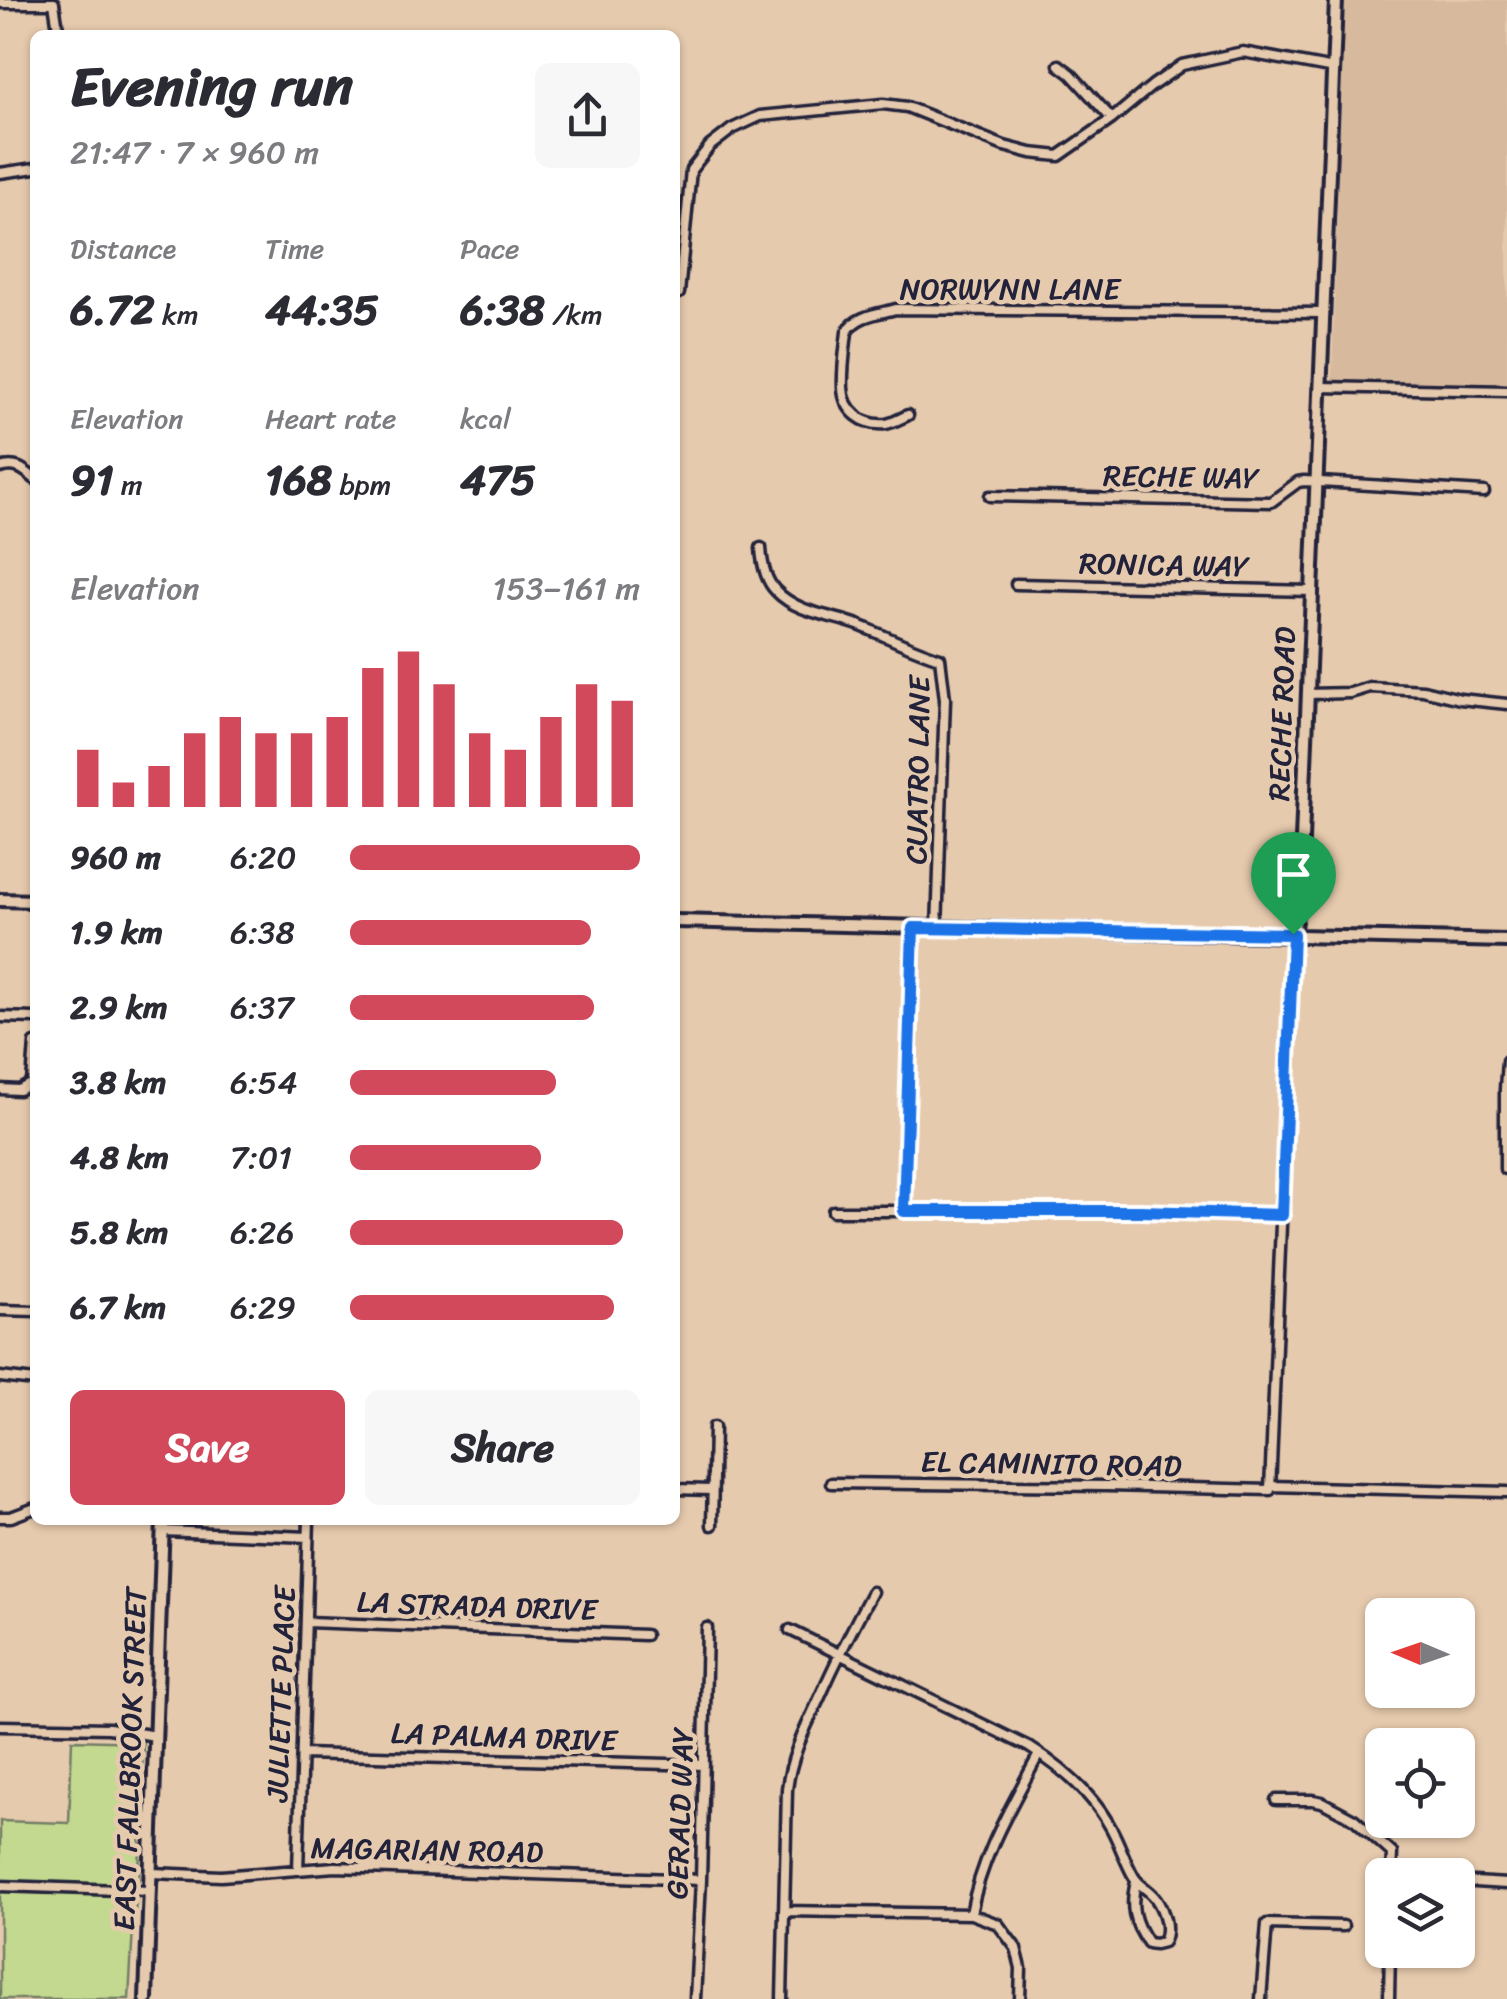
<!DOCTYPE html>
<html lang="en">
<head>
<meta charset="utf-8">
<style>
	:root { --surface:#fff; --page:#f7f7f7; --text:#2b2b33; --muted:#7c7c81; --accent:#d1495b }
	body { margin:0; font-family:Sriracha,sans-serif; background:var(--page); color:var(--text); height:100vh; display:flex; flex-direction:column; font-size:38px; white-space:nowrap }
	* { box-sizing:border-box; margin:0 }
	p { font-size:32px; color:var(--muted) }
	.icon { flex:none; width:55px; height:55px; fill:none; stroke:currentColor; stroke-width:2; stroke-linecap:round; stroke-linejoin:round }
	.map { position:relative; flex:1; overflow:hidden }
	.panel { position:absolute; left:30px; top:30px; width:650px; height:1495px; display:flex; flex-direction:column; background:var(--surface); border-radius:15px; box-shadow:0 2px 8px #0004 }
	.panel>* { flex:none }
	.needle { width:65px; rotate:272deg }
	.tools { position:absolute; left:1365px; top:1598px; display:grid; gap:20px }
	.tools a { display:grid; place-items:center; width:110px; height:110px; border-radius:15px; background:var(--surface); box-shadow:0 2px 8px #0004; font-size:50px }
	.pin { position:absolute; display:grid; place-items:center; width:85px; height:85px; color:#fff; margin:-102px -42px; border-radius:50% 50% 50% 0; rotate:-45deg; box-shadow:0 0 10px #0007 }
	.pin .icon { rotate:45deg }
	.round { display:grid; place-items:center; flex:none; width:105px; height:105px; border-radius:15px; background:var(--page) }
	.summary { display:flex; align-items:center; justify-content:space-between; height:170px; padding:0 40px }
	h1 { font-size:55px; font-weight:800; line-height:75px }
	.figures { display:grid; grid-template-columns:repeat(3,1fr); gap:15px; height:170px; padding:10px 40px }
	.figures div { display:grid; align-content:center }
	.figures b { font-size:42px; font-weight:800 }
	.figures small { font-size:28px; font-weight:400 }
	.figures p { font-size:28px }
	.chart { height:280px; padding:20px 40px }
	.chart p { display:flex; justify-content:space-between }
	.chart svg { width:100%; height:180px; margin-top:10px; stroke:var(--accent); stroke-width:6 }
	.action { display:flex; gap:20px; margin-top:auto; padding:20px 40px }
	.action a { flex:1; height:115px; border-radius:15px; background:var(--accent); color:#fff; font-size:40px; font-weight:800; line-height:115px; text-align:center }
	.action a+a { background:var(--page); color:var(--text) }
	ul { padding:0 40px; list-style:none; font-size:32px }
	li { display:grid; grid-template-columns:160px 120px 1fr; align-items:center; height:75px }
	li i { height:25px; border-radius:12px; background:var(--accent) }
	.map>svg:first-child { display:block }
</style>
</head>
<body>
<div class="map">
<svg width="1507" height="1999" viewBox="0 0 1507 1999">
	<rect width="100%" height="100%" fill="#e6caad"/>
	<filter id="ink" filterUnits="userSpaceOnUse"><feTurbulence type="fractalNoise" baseFrequency=".01" numOctaves="2"/><feDisplacementMap in="SourceGraphic" scale="20" xChannelSelector="R" yChannelSelector="G"/><feConvolveMatrix kernelMatrix="1 2 1 2 8 2 1 2 1" color-interpolation-filters="sRGB"/></filter>
	<g filter="url(#ink)">
		<path fill="#d7b99d" d="M1343,0H1507V386L1428,385L1332,380Z"/>
		<path fill="#c3d98f" stroke="#727e65" stroke-width="2.5" d="M72,1740L143,1742L139,1879L133,1927L129,1999H0V1821L69,1823Z"/>
		<g fill="none" stroke-linecap="round" stroke-linejoin="round">
			<defs>
				<path id="street" d="M0,3H54L59,35
					M1059,65L1071,74L1112,119
					M0,173L35,168
					M679,293L691,170L710,146L732,129L760,116L883,104L907,107L1004,146L1031,153L1059,156L1112,119L1153,85L1182,65L1243,52L1334,69
					M1321,387L1507,391
					M908,415C901,418 893,423 886,424C863,426 844,411 843,388C842,369 845,350 847,332C856,315 878,314 896,309L1324,313
					M0,468C16,463 23,469 35,479
					M990,496L1271,502L1298,482L1304,481L1484,492
					M761,548C762,563 765,580 776,591C798,614 833,615 861,626C888,637 913,650 940,658L945,699L937,929
					M1016,584L1311,591
					M1307,694L1350,693L1370,687L1423,690L1460,699L1507,704
					M0,1017L35,1018
					M0,1089L19,1090L32,1083L35,1043
					M1505,1169V1089L1507,1061
					M833,1211H1140L1282,1215
					M903,1211L913,928
					M0,1310L35,1311
					M0,1377L35,1381
					M831,1483L1107,1486L1270,1490L1293,935
					M1270,1486L1507,1492
					M675,1489L711,1490
					M0,1517H11L35,1508
					M712,1525L714,1427
					M163,1531L308,1537
					M307,1622L645,1635
					M790,1630L1029,1747C1061,1767 1093,1795 1111,1828C1120,1844 1125,1862 1134,1877C1139,1886 1150,1890 1156,1899C1164,1911 1170,1929 1163,1942L1155,1944L1148,1943C1133,1922 1130,1906 1136,1882
					M0,1726L109,1728L155,1736
					M302,1754L704,1765
					M1276,1800H1313L1322,1802L1354,1819L1392,1853L1391,1875
					M298,1870L309,1520
					M152,1873L221,1876L335,1867L701,1880
					M1458,1881L1507,1884
					M0,1886L150,1891
					M784,1911L971,1914L998,1924L1016,1948L1021,1968L1020,1999
					M971,1914C981,1856 1012,1805 1039,1754
					M695,1999L701,1880L707,1628
					M782,1999L787,1789C791,1756 805,1729 819,1699C835,1663 853,1627 872,1592
					M1261,1999L1267,1924L1343,1926
					M1389,1999L1390,1950"/>
				<path id="secondary" d="M0,900L35,901
					M675,921L1507,941
					M1293,934L1300,889L1336,0
					M146,1999L163,1520"/>
			</defs>
			<use href="#street" stroke="#22223b" stroke-width="15"/>
			<use href="#secondary" stroke="#22223b" stroke-width="18"/>
			<use href="#street" stroke="#e6caad" stroke-width="8"/>
			<use href="#secondary" stroke="#e6caad" stroke-width="10"/>
		</g>
	</g>
	<g fill="none" stroke-linecap="round" stroke-linejoin="round" filter="url(#ink)">
		<defs>
			<path id="route" d="M913,928L1293,934L1282,1215L1140,1211H904Z"/>
		</defs>
		<use href="#route" stroke="#fff" stroke-width="20"/>
		<use href="#route" stroke="#1a73e8" stroke-width="12"/>
	</g>
	<g text-anchor="middle" dominant-baseline="central" stroke-width="9" stroke-linejoin="round" paint-order="stroke">
		<g font-size="30" fill="#22223b" stroke="#e6caad">
			<text x="1010" y="289">NORWYNN LANE</text>
			<text transform="translate(1181 477) rotate(1)">RECHE WAY</text>
			<text transform="translate(1164 565) rotate(1)">RONICA WAY</text>
			<text transform="translate(1282 714) rotate(-88)">RECHE ROAD</text>
			<text transform="translate(918 770) rotate(-89)">CUATRO LANE</text>
			<text transform="translate(1051 1464) rotate(1)">EL CAMINITO ROAD</text>
			<text transform="translate(477 1606) rotate(2)">LA STRADA DRIVE</text>
			<text transform="translate(281 1694) rotate(-88)">JULIETTE PLACE</text>
			<text transform="translate(504 1737) rotate(2)">LA PALMA DRIVE</text>
			<text transform="translate(130 1759) rotate(-88)">EAST FALLBROOK STREET</text>
			<text transform="translate(680 1813) rotate(-88)">GERALD WAY</text>
			<text transform="translate(427 1850) rotate(1)">MAGARIAN ROAD</text>
		</g>
	</g>
</svg>
<div class="tools">
<a><svg class="needle" viewBox="-14 -14 28 28"><path d="M0-13l5 13h-10z" fill="#e53935"/><path d="M0 13l5-13h-10z" fill="#7c7c81"/></svg></a>
<a><svg class="icon" aria-label="locate" viewBox="0 0 24 24"><circle cx="12" cy="12" r="6"/><path d="M12 2v4M12 18v4M2 12h4M18 12h4"/></svg></a>
<a><svg class="icon" aria-label="layers" viewBox="0 0 24 24"><path d="M12 4l9 5-9 5-9-5zM3 14l9 5 9-5"/></svg></a>
</div>
<div class="pin" style="left:1293px;top:934px;background:#1e9e55"><svg class="icon" aria-label="arrive" viewBox="0 0 24 24"><path d="M6 21V4h12l-3 4 3 4H6"/></svg></div>
<section class="panel">
<div class="summary"><div><h1>Evening run</h1><p>21:47 · 7 × 960 m</p></div><a class="round"><svg class="icon" aria-label="share" viewBox="0 0 24 24"><path d="M12 15V3M7 8l5-5 5 5M5 13v7h14v-7"/></svg></a></div>
<div class="figures">
<div><p>Distance</p><b>6.72<small> km</small></b></div>
<div><p>Time</p><b>44:35</b></div>
<div><p>Pace</p><b>6:38<small> /km</small></b></div>
</div>
<div class="figures">
<div><p>Elevation</p><b>91<small> m</small></b></div>
<div><p>Heart rate</p><b>168<small> bpm</small></b></div>
<div><p>kcal</p><b>475</b></div>
</div>
<div class="chart"><p><span>Elevation</span>153–161 m</p>
<svg viewBox="0 0 160 44" preserveAspectRatio="none"><path d="M5 44V30M15 44V38M25 44V34M35 44V26M45 44V22M55 44V26M65 44V26M75 44V22M85 44V10M95 44V6M105 44V14M115 44V26M125 44V30M135 44V22M145 44V14M155 44V18"/></svg>
</div>
<ul>
<li><b>960 m</b>6:20<i style="width:100%"></i></li>
<li><b>1.9 km</b>6:38<i style="width:83%"></i></li>
<li><b>2.9 km</b>6:37<i style="width:84%"></i></li>
<li><b>3.8 km</b>6:54<i style="width:71%"></i></li>
<li><b>4.8 km</b>7:01<i style="width:66%"></i></li>
<li><b>5.8 km</b>6:26<i style="width:94%"></i></li>
<li><b>6.7 km</b>6:29<i style="width:91%"></i></li>
</ul>
<div class="action"><a>Save</a><a>Share</a></div>
</section>
</div>
</body>
</html>
